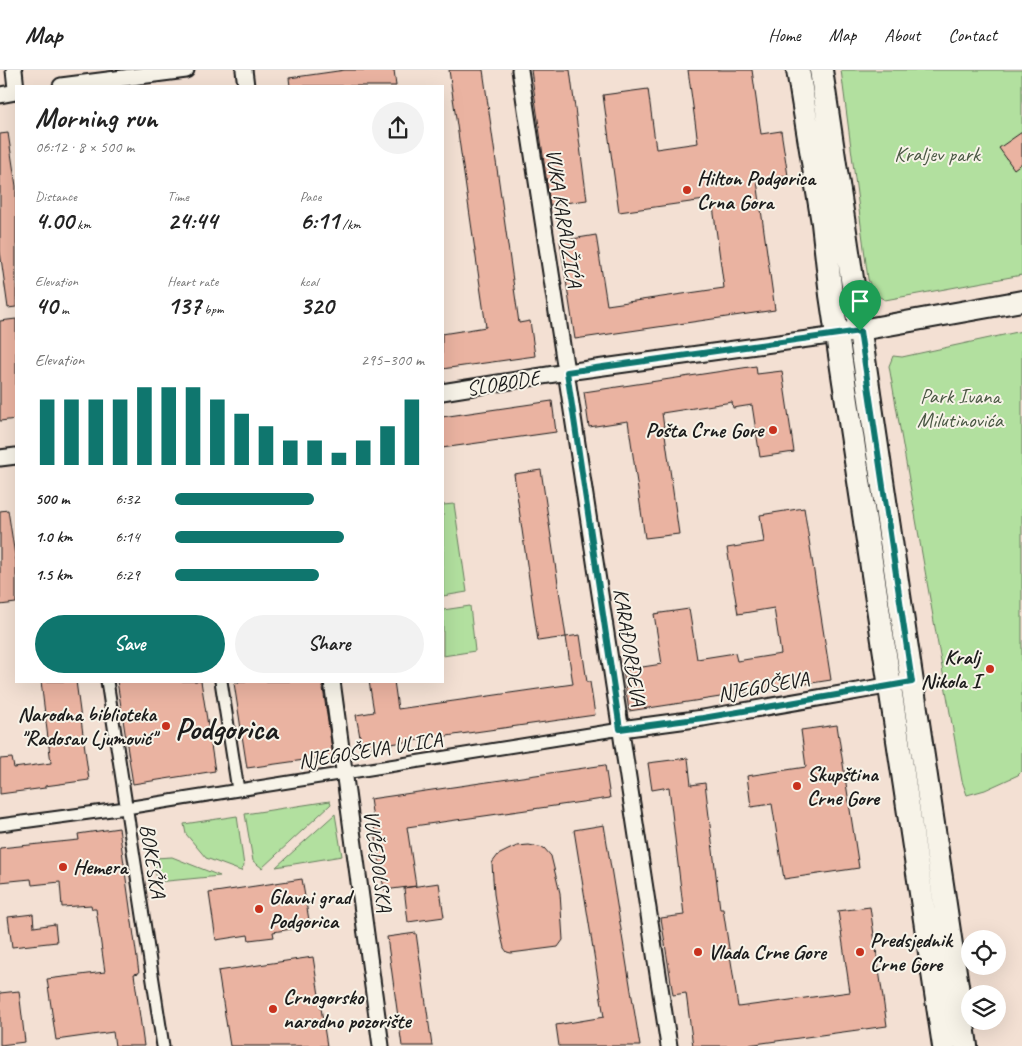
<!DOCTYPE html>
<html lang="en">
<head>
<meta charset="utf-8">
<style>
	:root { --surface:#fff; --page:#f2f2f2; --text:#222; --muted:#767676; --line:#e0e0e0; --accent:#0f766e }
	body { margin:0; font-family:Caveat,sans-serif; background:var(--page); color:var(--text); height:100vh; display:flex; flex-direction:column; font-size:19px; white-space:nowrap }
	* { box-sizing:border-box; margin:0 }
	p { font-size:16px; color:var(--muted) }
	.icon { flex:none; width:28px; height:28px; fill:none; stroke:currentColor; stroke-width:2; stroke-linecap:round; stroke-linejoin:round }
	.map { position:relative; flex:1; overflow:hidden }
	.side { position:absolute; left:15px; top:15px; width:429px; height:598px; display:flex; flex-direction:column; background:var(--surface); border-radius:0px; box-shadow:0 5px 20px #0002 }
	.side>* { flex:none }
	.fabs { position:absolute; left:961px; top:860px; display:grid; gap:10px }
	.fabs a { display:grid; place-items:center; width:45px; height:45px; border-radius:50%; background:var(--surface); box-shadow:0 5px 20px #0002; font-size:25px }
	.pin { position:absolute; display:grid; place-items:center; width:42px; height:42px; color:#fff; margin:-51px -21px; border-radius:50% 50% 50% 0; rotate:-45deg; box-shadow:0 0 5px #0007 }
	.pin .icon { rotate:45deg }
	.round { display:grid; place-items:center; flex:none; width:52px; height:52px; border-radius:26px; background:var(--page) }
	.head { display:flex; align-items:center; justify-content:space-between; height:85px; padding:0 20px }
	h1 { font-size:28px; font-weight:600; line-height:38px }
	.stats { display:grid; grid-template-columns:repeat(3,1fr); gap:8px; height:85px; padding:5px 20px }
	.stats div { display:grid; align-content:center }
	.stats b { font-size:25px; font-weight:600 }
	.stats small { font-size:14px; font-weight:400 }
	.stats p { font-size:14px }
	.chart { height:140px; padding:10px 20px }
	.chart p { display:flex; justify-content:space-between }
	.chart svg { width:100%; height:90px; margin-top:5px; stroke:var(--accent); stroke-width:6 }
	.primary-button { display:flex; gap:10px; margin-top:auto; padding:10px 20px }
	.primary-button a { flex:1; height:58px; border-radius:30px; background:var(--accent); color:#fff; font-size:20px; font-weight:600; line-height:58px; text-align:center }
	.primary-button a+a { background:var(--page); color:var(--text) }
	ul { padding:0 20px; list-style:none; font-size:16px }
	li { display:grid; grid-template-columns:80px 60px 1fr; align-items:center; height:38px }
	li i { height:12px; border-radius:6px; background:var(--accent) }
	header { display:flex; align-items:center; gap:30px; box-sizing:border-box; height:70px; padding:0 25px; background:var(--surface); border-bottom:1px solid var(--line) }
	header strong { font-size:24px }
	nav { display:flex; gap:28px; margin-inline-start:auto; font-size:18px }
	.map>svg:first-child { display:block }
</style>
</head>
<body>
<header>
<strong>Map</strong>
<nav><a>Home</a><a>Map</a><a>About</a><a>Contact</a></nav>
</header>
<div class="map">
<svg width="1022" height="976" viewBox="0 0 1022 976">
	<rect width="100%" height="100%" fill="#f3e0d3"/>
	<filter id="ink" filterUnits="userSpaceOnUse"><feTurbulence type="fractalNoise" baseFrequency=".02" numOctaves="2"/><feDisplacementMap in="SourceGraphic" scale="10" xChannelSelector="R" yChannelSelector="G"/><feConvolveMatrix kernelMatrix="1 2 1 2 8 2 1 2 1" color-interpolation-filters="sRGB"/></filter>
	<g filter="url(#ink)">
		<path fill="#b2e09f" stroke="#677e5e" d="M841,0H1022V205L885,230L873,223L868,209Z
			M1022,261V701L1018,705L985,720L967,725L962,711L889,296L893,286L902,287Z
			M454,434L467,522L443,526V435Z
			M470,536L475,581L443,586V540Z
			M330,731L331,734L262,798L253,791L245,744Z
			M335,744L342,786L276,797Z
			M237,746L244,796L241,801L206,788L186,764L184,754Z
			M172,787L220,806L157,812L154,788Z"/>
		<path fill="#eab3a1" stroke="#1c1c1c" d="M345,0H394L396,16H290L289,8Z
			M449,0H483L519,253L530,251L535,286L442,299V264L486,257Z
			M531,0H570L587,130L550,135Z
			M688,0H752L761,64L781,61L788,106L757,111L775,240L575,269L560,171L596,165L607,235L724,218L712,129L619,142L603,25L648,19L656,79L698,73Z
			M1022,62V93L1014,99L999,78Z
			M8,63L16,116V237L8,238L0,181V64Z
			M16,249V349L0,351V251Z
			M756,296L757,304L782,301L794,382L760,387L752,335L733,338L732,332L662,343L679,464L645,468L628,351L589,357L584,322Z
			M552,331L556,362L442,378V347Z
			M541,400L566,567L538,571L514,404Z
			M804,438L831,610L629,641L623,600L662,594L654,544L689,539L697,589L735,583L737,591L781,584L774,538L738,544L727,478L764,472L760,445Z
			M8,440L16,492V533L0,535V441Z
			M580,565L587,612H590L595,645L362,678L356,645L374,642L369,611H394L398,639L573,614L566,567Z
			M41,611H76L89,710L45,716V718L0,724V689L12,688L14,698L51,693Z
			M117,611H201L215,701L133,714Z
			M239,611H322L333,686L247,698L234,613H239Z
			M837,655L859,798L784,809L772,734L751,737L747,706L806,697L801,660Z
			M688,688L691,715L705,713L720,839H723L738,937L850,922L838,841L870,837L887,956L740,976H693L686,923L673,925L661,848L684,845L669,717L652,720L648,693Z
			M605,695L610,728L407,757L416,816L384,820L370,729Z
			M604,755L640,976H559L556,955L604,947L574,760Z
			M119,758L139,903L134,904L144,976H115L113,962L56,970L47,909L105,902L96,839H92L91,835L62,837L60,812L32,815L31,809L0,812V778L79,770L78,764Z
			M529,775L544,778L551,786L560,823L563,870L558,877L511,883L507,882L504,878L500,861L494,824L492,793L498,785L508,780L517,776Z
			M302,809L310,856L273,862L274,867L249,870L248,865L216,870L209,823Z
			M439,813L444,847L408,852L404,818Z
			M33,844L34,857L55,854L57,872L12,877L8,847Z
			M416,863L432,976H402L387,867Z
			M313,887L327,976H230L218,901Z
			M19,921L25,972L0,975V923Z"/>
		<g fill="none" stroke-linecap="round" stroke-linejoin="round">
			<defs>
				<path id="pedestrian" d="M107,611L163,976
					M221,611L238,720
					M0,755L126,738L621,659"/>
				<path id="minor" d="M14,0L16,19
					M244,0L246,16
					M520,0L669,976
					M61,16L186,0
					M0,25L16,22
					M442,322L567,302L837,265
					M0,388L16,386
					M332,611L381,976
					M621,659L703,648L898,614"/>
				<path id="tertiary" d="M844,263L1022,231"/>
				<path id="secondary" d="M798,0L823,153L831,225L944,976
					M821,0L966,976"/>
			</defs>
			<use href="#pedestrian" stroke="#1c1c1c" stroke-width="15"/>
			<use href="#minor" stroke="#1c1c1c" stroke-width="19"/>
			<use href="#tertiary" stroke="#1c1c1c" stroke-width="24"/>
			<use href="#secondary" stroke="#1c1c1c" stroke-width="26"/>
			<use href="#pedestrian" stroke="#f7f3e8" stroke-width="11"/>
			<use href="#minor" stroke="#f7f3e8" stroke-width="15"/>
			<use href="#tertiary" stroke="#f7f3e8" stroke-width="20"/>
			<use href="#secondary" stroke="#f7f3e8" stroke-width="22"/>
		</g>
	</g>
	<g fill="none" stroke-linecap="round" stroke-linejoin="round" filter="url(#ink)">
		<defs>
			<path id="route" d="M860,261L912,612L703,648L620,659L567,302Z"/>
		</defs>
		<use href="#route" stroke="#fff" stroke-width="10"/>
		<use href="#route" stroke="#0f766e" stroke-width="6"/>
	</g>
	<g fill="#c8321e" stroke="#f7f3e8" stroke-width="2">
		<circle cx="687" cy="120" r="5"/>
		<circle cx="773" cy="360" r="5"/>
		<circle cx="990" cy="599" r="5"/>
		<circle cx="166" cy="656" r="5"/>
		<circle cx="797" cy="716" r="5"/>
		<circle cx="63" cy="797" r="5"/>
		<circle cx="259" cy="839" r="5"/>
		<circle cx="698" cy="882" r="5"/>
		<circle cx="860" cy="882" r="5"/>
		<circle cx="273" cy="939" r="5"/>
	</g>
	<g text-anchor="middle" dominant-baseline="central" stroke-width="4" stroke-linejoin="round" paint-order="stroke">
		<g font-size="21" fill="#495743" stroke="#f7f3e8">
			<text x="937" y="84">Kraljev park</text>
			<text x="960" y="326">Park Ivana<tspan x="960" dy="24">Milutinovića</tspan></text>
		</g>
		<g font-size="21" font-weight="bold" fill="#1c1c1c" stroke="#f7f3e8" text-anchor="start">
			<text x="697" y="108">Hilton Podgorica<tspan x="697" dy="24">Crna Gora</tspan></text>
			<text x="763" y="360" text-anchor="end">Pošta Crne Gore</text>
			<text x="980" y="587" text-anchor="end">Kralj<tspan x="980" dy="24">Nikola I</tspan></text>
			<text x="156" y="644" text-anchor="end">Narodna biblioteka<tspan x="156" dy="24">"Radosav Ljumović"</tspan></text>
			<text x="807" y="704">Skupština<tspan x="807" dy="24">Crne Gore</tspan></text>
			<text x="73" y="797">Hemera</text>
			<text x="269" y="827">Glavni grad<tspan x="269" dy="24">Podgorica</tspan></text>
			<text x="870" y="870">Predsjednik<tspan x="870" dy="24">Crne Gore</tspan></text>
			<text x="708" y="882">Vlada Crne Gore</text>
			<text x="283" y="927">Crnogorsko<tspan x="283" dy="24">narodno pozorište</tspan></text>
		</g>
		<g font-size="21" fill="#1c1c1c" stroke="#f7f3e8">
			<text transform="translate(564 148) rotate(81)">VUKA KARADŽIĆA</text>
			<text transform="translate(503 313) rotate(-9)">SLOBODE</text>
			<text transform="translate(630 577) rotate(81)">KARAĐORĐEVA</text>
			<text transform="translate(763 616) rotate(-10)">NJEGOŠEVA</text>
			<text transform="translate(370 680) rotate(-9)">NJEGOŠEVA ULICA</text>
			<text transform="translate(153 791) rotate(81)">BOKEŠKA</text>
			<text transform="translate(378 791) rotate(82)">VUČEDOLSKA</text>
		</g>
		<g font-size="31" font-weight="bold" fill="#1c1c1c" stroke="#f7f3e8">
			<text x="226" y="658">Podgorica</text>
		</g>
	</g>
</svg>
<div class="fabs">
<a><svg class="icon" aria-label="locate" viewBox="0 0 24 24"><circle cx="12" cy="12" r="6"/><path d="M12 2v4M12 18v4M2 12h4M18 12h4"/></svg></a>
<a><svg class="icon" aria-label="layers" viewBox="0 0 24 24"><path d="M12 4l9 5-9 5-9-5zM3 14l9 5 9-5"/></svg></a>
</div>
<div class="pin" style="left:860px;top:261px;background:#1e9e55"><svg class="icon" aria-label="arrive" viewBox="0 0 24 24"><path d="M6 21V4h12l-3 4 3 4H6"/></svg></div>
<section class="side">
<div class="head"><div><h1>Morning run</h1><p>06:12 · 8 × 500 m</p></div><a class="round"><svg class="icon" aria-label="share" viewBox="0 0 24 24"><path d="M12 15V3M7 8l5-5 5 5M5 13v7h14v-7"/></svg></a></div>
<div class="stats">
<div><p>Distance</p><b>4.00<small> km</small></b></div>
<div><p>Time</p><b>24:44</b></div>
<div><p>Pace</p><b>6:11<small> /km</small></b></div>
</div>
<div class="stats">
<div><p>Elevation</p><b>40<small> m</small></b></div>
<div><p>Heart rate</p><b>137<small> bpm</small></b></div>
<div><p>kcal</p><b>320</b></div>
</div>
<div class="chart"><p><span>Elevation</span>295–300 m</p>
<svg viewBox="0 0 160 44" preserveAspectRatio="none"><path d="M5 44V12M15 44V12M25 44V12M35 44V12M45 44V6M55 44V6M65 44V6M75 44V12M85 44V19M95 44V25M105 44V32M115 44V32M125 44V38M135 44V32M145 44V25M155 44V12"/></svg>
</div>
<ul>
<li><b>500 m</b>6:32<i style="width:56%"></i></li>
<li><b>1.0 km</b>6:14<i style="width:68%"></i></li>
<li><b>1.5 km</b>6:29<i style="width:58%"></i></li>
</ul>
<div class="primary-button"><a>Save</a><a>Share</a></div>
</section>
</div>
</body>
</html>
